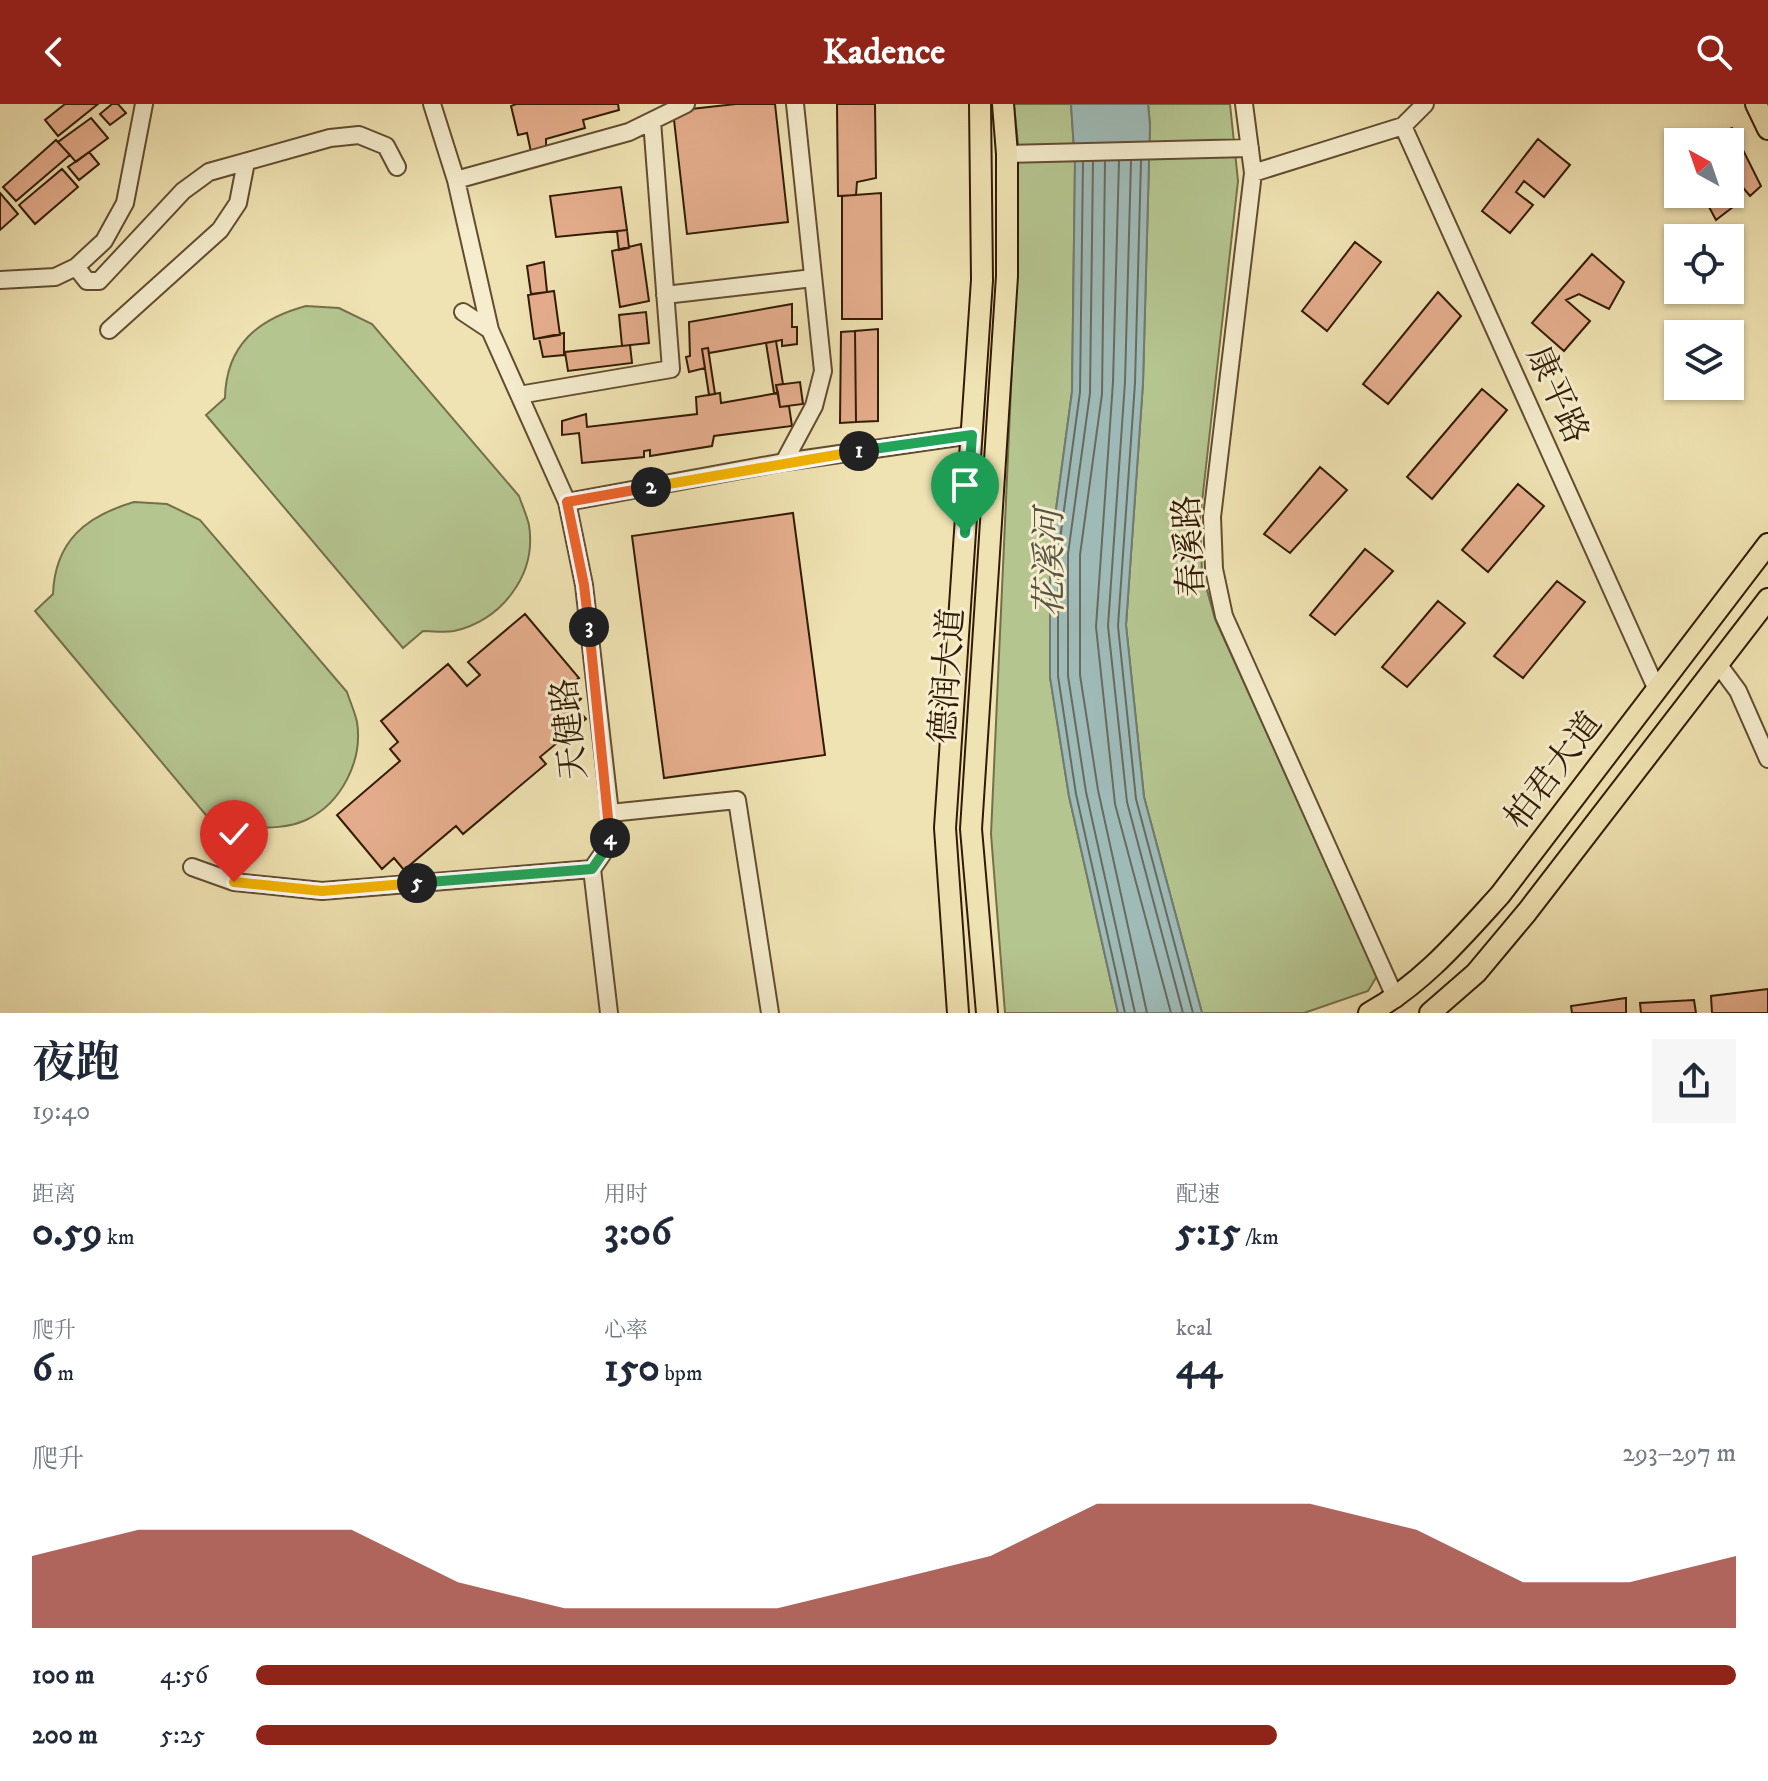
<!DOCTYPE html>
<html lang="zh">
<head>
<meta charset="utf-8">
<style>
	:root { --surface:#fff; --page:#f6f6f7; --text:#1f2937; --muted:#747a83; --accent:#8f2418 }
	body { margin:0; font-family:"IM FELL DW Pica","Noto Serif SC",serif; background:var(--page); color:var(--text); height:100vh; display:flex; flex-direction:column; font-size:30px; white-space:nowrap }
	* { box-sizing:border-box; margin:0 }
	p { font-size:26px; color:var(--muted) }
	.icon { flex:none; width:44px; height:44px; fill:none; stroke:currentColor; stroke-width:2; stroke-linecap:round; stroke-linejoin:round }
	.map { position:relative; height:909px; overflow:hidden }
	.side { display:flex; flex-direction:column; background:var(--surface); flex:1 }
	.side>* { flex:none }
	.needle { width:52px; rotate:320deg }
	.buttons { position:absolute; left:1664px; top:24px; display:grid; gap:16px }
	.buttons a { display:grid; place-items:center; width:80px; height:80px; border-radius:0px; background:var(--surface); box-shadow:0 2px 6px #0004; font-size:40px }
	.pin { position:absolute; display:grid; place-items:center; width:68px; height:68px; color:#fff; margin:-82px -34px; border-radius:50% 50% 50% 0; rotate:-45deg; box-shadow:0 0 8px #0007 }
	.pin .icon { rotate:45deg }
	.km { position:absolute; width:40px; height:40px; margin:-20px; border-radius:50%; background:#222; color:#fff; font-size:22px; line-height:40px; text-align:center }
	.round { display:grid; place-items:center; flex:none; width:84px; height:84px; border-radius:0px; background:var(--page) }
	.head { display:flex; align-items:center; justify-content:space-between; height:136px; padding:0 32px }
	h1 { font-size:44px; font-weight:700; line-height:60px }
	.stats { display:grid; grid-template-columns:repeat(3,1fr); gap:12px; height:136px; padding:8px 32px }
	.stats div { display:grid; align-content:center }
	.stats b { font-size:40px; font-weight:700 }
	.stats small { font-size:22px; font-weight:400 }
	.stats p { font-size:22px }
	.chart { height:224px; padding:16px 32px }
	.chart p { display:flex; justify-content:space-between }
	.chart svg { width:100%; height:144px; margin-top:8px; fill:var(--accent); opacity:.7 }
	ul { padding:0 32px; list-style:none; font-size:26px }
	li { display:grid; grid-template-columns:128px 96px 1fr; align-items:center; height:60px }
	li i { height:20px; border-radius:10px; background:var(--accent) }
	header { display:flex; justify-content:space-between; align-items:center; height:104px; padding:0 32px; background:var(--accent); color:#fff; font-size:36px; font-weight:700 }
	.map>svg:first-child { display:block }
</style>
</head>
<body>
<header><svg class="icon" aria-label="back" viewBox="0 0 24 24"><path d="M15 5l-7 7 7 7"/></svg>Kadence<svg class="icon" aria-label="search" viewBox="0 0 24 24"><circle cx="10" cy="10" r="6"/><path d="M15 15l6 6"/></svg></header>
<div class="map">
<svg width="1768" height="909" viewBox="0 0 1768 909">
	<rect width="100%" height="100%" fill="#f0e3b3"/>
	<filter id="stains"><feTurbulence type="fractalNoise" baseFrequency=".0025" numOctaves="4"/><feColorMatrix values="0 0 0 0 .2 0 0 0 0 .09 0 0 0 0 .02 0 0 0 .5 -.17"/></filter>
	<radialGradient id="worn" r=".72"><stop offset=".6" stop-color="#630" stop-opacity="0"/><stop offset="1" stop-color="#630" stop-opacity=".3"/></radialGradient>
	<path fill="#b5c590" stroke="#74704a" stroke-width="2" d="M1014,0H1071L1075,60L1072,288L1050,450V573L1069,692L1118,909H1005L991,730L1016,173L1018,40Z
		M1148,0H1230L1238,77L1200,416L1202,468L1215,515L1377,872L1368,887L1304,909H1202L1144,693L1126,521L1143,279L1150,21Z
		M306,202L339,204L372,220L519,392C522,401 527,412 529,421C537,472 501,516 454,527C444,529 433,527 423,527L403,544L206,311L225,294C226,241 258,215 306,202Z
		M134,398L167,400L200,416L347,588C350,598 355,608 357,618C363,656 342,699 306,716C288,724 270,724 251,723L231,741L35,507L53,490C55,437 86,412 134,398Z"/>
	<path fill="#9fbbb8" stroke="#737b70" stroke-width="2" d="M1071,0H1148L1150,21L1143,279L1126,521L1144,693L1202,909H1118L1069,692L1050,573V450L1072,288L1075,60Z"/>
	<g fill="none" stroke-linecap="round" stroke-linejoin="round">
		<path stroke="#686b5e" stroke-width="2" d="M1119,57L1113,278L1096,523L1115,700L1171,909
			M1131,57L1125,278L1108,522L1127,698L1183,909
			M1141,57L1135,279L1118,522L1136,695L1193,909
			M1083,58L1080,288L1058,450V572L1076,690L1125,909
			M1093,58L1090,289L1068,450V572L1086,688L1135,909
			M1105,58L1102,290L1080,451V571L1098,686L1147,909"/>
	</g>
	<path fill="#e6ae8e" stroke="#321b03" stroke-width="2" d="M65,0H98L58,32L45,16Z
		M112,0H118L126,9L110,21L100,10Z
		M516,0H618L619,6L583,16L585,24L546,35V43L531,48L527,29L518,31L511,2Z
		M736,0H775L788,118L687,130L673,7Z
		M837,0H875L876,74L857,78L856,91L838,92Z
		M91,14L108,34L76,58L58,38Z
		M1732,24L1761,82L1750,92L1740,80L1730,89V38H1700Z
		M1538,35L1570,61L1544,93L1524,77L1516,88L1533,101L1510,129L1482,107Z
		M56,36L70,51L16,97L3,83Z
		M89,48L99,60L79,76L68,63Z
		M62,65L78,83L35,120L19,101Z
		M621,83L627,126L556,133L550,92Z
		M0,89L18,110L0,126Z
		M881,89L882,215H842V92Z
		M1702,90H1729L1724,94L1733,103L1716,116Z
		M627,126L629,144L619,146L617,127Z
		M1355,138L1381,158L1327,227L1302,207Z
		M641,140L649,197L620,203L612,147Z
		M1592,150L1624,178L1609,205L1579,190L1566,196L1590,217L1564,247L1532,219Z
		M544,158L547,188L531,190L527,162Z
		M554,187L560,231L534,235L528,191Z
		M1438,188L1461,212L1388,300L1363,280Z
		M792,200V223H797V240L782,242V236L709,249L708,244L702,245L705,264L689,268L686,253L690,252L689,218Z
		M646,208L649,239L622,242L619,211Z
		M878,225V317L856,318L855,227Z
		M855,227L856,318L840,319L841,228Z
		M564,229V251L543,253L539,234Z
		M776,237L783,280L776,281L778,289H774L766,239Z
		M630,241L632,259L568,267L565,248Z
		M708,244L715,290L709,291L702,245Z
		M800,278L803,300L780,303L776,281Z
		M1482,285L1507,306L1432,395L1407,373Z
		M720,289L721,299L778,289L780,303L789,302L792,322L714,332L712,342L650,352V346L644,347V353L582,359L579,329L562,331V317L586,310L587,323L697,310L696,293Z
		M1320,363L1347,386L1290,449L1264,430Z
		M1518,380L1544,402L1488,468L1462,446Z
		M793,409L825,651L664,674L632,432Z
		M1365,445L1393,467L1335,531L1310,511Z
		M1557,477L1585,498L1523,574L1494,552Z
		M1438,497L1465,519L1407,583L1382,563Z
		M525,510L579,574L569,581L581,595L574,601L586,615L540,653L546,660L463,730L456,722L404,766L394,754L382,765L337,711L400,657L390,645L398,638L381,617L448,560L467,582L480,571L468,558Z
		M1768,885V909H1712L1711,892Z
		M1626,894V909H1572L1571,902Z
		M1694,896L1696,909H1641L1640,899Z"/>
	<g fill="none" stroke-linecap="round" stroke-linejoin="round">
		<defs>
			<path id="minor" d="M1244,0L1253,69L1212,413L1214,465L1224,512L1396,895
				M1403,22L1657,586
				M1007,50L1250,44
				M1253,69L1403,22L1425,0
				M456,76L629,28L686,0
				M76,163L87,177H99L183,87L209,68L330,34L359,31L386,42L397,63
				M0,176L55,173L76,163L104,137L125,99L144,0
				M665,191L813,174
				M463,208L490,226
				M109,226L220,126L238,99L246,58
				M519,291L671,265L652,17
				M784,358L814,302L823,267L795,0
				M567,398L784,358L972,331
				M1718,560L1738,587L1768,655
				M610,709L737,696L770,909
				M192,763L234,778L322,787L592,765L610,739V709L584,481L567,398L490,226L456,76L432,0
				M592,765L609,909"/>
			<path id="major" d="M1756,0L1768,25
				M958,909L945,724L982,176L980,0
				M987,909L971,725L1007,172V50L1003,0
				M1369,909C1421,881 1460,835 1500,791L1768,440
				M1430,909L1476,869L1527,808L1768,495"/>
		</defs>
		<use href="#minor" stroke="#624d2f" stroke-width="20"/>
		<use href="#major" stroke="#321b03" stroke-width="24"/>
		<use href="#minor" stroke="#f5edce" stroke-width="16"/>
		<use href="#major" stroke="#f0e3b3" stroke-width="20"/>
	</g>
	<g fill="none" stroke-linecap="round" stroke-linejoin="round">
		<defs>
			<path id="split-1" d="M859,347L972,331L965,429"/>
			<path id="split-2" d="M651,383L859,347"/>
			<path id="split-3" d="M589,523L584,481L567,398L651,383"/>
			<path id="split-4" d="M589,523L610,734"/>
			<path id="split-5" d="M417,779L592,765L610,739V734"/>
			<path id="split-6" d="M234,778L322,787L417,779"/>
		</defs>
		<use href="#split-1" stroke="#fff" stroke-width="16"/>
		<use href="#split-2" stroke="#fff" stroke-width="16"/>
		<use href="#split-3" stroke="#fff" stroke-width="16"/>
		<use href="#split-4" stroke="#fff" stroke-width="16"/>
		<use href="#split-5" stroke="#fff" stroke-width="16"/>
		<use href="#split-6" stroke="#fff" stroke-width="16"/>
		<use href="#split-1" stroke="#22a559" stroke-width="10"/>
		<use href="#split-2" stroke="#f5b400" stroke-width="10"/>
		<use href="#split-3" stroke="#f0652b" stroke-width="10"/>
		<use href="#split-4" stroke="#f0652b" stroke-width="10"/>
		<use href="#split-5" stroke="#22a559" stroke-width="10"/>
		<use href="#split-6" stroke="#f5b400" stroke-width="10"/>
	</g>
	<g text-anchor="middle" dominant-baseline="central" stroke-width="6" stroke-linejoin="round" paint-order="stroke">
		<g font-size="34" fill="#321b03" stroke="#f5edce">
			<text transform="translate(1557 291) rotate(66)">康平路</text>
			<text transform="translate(1190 442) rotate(-93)">春溪路</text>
			<text transform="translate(948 572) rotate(-86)">德润大道</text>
			<text transform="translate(570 625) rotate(-96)">天健路</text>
			<text transform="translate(1554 667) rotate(-53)">柏君大道</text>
		</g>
		<g font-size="36" font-style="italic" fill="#585342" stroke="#f5edce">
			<text transform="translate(1050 459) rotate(-90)">花溪河</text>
		</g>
	</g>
	<rect width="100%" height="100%" filter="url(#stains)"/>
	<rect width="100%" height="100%" fill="url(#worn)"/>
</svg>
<div class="buttons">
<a><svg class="needle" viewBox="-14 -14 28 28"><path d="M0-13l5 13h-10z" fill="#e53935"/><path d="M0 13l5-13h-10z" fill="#747a83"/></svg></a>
<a><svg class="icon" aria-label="locate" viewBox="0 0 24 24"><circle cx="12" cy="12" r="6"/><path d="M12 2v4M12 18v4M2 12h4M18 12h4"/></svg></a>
<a><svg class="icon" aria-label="layers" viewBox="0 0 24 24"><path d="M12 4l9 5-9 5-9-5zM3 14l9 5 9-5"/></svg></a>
</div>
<div class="pin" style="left:965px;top:429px;background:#1e9e55"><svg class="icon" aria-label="arrive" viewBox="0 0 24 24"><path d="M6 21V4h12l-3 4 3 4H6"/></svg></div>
<div class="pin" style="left:234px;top:778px;background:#d93025"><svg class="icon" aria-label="check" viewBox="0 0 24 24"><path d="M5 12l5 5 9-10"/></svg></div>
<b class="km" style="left:859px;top:347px">1</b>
<b class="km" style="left:651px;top:383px">2</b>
<b class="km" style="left:589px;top:523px">3</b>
<b class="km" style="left:610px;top:734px">4</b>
<b class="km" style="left:417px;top:779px">5</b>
</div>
<section class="side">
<div class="head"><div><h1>夜跑</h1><p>19:40</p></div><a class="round"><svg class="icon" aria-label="share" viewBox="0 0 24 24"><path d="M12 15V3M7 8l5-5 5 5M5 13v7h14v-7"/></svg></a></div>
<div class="stats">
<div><p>距离</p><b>0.59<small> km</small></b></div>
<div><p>用时</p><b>3:06</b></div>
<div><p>配速</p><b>5:15<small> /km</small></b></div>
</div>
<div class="stats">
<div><p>爬升</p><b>6<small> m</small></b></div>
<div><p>心率</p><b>150<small> bpm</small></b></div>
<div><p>kcal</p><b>44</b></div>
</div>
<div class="chart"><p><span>爬升</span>293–297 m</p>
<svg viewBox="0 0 160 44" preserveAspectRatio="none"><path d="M0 44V22L10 14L20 14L30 14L40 30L50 38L60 38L70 38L80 30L90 22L100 6L110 6L120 6L130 14L140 30L150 30L160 22V44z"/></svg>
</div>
<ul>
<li><b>100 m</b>4:56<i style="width:100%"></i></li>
<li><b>200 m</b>5:25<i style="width:69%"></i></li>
</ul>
</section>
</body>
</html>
